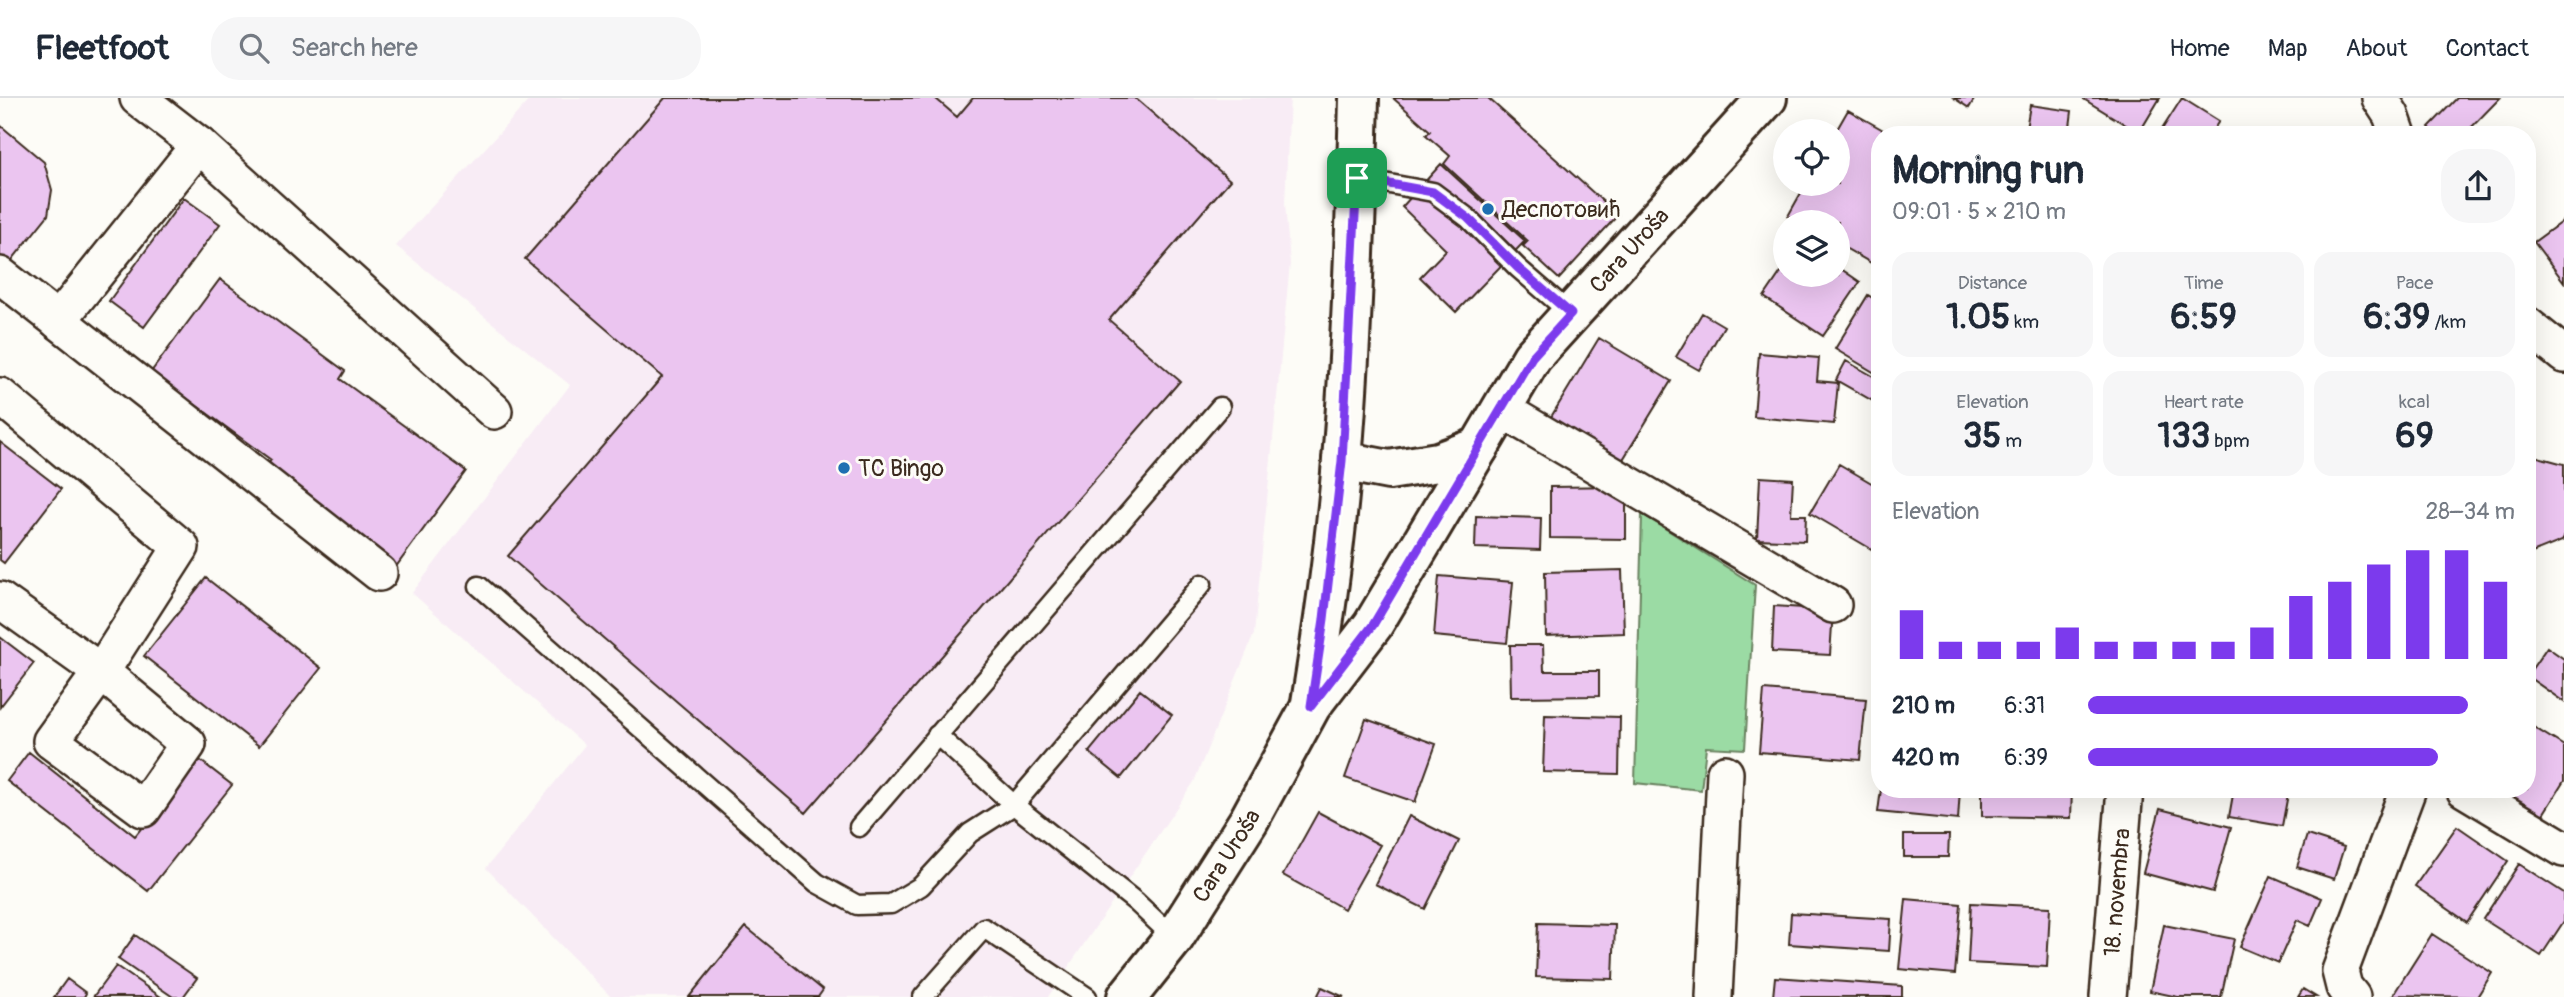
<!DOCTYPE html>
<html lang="en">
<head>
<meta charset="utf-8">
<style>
	:root { --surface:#fff; --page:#f6f6f7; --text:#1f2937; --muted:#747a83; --line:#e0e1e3; --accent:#7c3aed }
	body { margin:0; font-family:Pangolin,sans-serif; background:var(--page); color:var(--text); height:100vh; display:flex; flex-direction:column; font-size:26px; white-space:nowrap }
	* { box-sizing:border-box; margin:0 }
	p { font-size:23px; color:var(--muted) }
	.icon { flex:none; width:38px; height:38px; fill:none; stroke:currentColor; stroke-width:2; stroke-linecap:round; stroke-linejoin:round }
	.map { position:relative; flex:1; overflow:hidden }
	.drawer { position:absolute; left:1871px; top:28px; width:665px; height:672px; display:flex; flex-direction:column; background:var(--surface); border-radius:28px; box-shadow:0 7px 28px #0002 }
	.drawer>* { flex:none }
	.controls { position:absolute; left:1773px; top:21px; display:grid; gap:14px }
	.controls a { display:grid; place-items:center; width:77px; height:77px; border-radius:50%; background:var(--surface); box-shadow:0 7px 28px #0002; font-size:35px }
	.pin { position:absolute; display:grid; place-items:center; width:60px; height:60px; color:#fff; margin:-30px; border-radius:14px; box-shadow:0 4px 10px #0006 }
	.round { display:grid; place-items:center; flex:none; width:74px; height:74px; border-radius:28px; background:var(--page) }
	.headline { display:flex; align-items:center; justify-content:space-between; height:119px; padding:0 21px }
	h1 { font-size:38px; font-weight:700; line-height:52px }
	.figures { display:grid; grid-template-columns:repeat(3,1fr); gap:10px; height:119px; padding:7px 21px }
	.figures div { display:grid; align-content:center; border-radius:18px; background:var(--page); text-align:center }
	.figures b { font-size:35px; font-weight:700 }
	.figures small { font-size:19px; font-weight:400 }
	.figures p { font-size:19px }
	.chart { height:196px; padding:14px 21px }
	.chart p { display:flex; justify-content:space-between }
	.chart svg { width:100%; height:126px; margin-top:7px; stroke:var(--accent); stroke-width:6 }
	ul { padding:0 21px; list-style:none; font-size:23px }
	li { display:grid; grid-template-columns:112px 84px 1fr; align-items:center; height:52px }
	li i { height:18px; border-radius:9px; background:var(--accent) }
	header { display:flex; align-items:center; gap:42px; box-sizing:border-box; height:98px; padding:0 35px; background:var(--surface); border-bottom:2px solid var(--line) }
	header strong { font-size:33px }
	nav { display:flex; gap:38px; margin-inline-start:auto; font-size:24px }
	.search { width:490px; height:63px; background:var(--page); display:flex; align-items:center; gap:18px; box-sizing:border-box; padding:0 24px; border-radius:28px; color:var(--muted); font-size:26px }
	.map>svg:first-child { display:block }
</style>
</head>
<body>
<header>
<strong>Fleetfoot</strong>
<div class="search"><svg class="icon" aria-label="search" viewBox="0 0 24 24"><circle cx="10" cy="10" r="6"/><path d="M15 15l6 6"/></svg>Search here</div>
<nav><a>Home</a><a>Map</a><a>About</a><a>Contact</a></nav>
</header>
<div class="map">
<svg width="2564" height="899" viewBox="0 0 2564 899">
	<rect width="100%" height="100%" fill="#fdfcf7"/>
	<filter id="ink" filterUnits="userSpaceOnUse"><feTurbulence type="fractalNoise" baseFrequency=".0143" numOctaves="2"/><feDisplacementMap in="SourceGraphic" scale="14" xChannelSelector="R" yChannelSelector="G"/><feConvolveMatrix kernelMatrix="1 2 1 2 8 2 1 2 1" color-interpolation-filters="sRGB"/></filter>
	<g filter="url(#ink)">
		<path fill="#f8ecf5" d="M531,0H1290L1285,105L1290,165L1254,536L1194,684L1048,899H611L486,770L585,647L412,495L570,287L396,148Z"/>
		<path fill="#9bdba4" stroke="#6b8261" stroke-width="2" d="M1642,416L1755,487L1745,651L1706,649L1701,692L1635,685Z"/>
		<path fill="#ebc5f0" stroke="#3b2a1e" stroke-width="2" d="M665,0H935L957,19L973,0H1135L1230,82L1109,222L1180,283L806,715L508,458L662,279L525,161Z
			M1393,0H1488L1618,117L1559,181L1523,148L1528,143L1444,66L1450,58L1426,37L1430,33Z
			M1954,0H1975L1969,10Z
			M2082,0H2160L2139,35Z
			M2182,0L2219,23L2210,37L2159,36Z
			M2457,0H2500L2464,37H2436L2429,29Z
			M2030,7L2072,13L2069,37H2025Z
			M1848,12L1892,37H1880V170L1838,146V124H1799L1788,118L1806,86H1838L1836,33Z
			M0,27L44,64L52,92L48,117L8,167L0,161Z
			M1441,66L1525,143L1456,214L1420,179L1446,152L1402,109Z
			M184,100L220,126L144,229L109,203Z
			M2564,122V184L2534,144Z
			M1785,168V177H1838V169L1860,184L1823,238L1764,199Z
			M220,181L345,273L340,281L466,373L395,470L262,373L271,362L151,274Z
			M1868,197L1880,205V278L1835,251Z
			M1702,215L1724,228L1699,272L1676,259Z
			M1599,240L1671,283L1622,363L1551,319Z
			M1759,255L1819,260L1817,283L1838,285L1834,326L1754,319Z
			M1846,263L1880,282V307L1836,282Z
			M0,344L61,391L4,465L0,462Z
			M2527,356L2564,366V440L2562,443L2527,457Z
			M1839,366L1880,390V442L1873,452L1810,415Z
			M1760,379L1793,381L1791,417H1806L1805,443L1757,441Z
			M1626,388V441L1550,440V389Z
			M1476,418L1541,420L1540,452L1475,450Z
			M1622,472L1624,535L1546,538L1545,474Z
			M1439,478L1513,484L1507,545L1434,538Z
			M206,480L321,570L259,648L144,558Z
			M1774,508L1833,512L1830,557L1772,554Z
			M0,539L34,565L0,609Z
			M1510,547H1543L1544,573H1599V598L1511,599Z
			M2547,549L2564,561V604L2527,578Z
			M1140,592L1172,617L1121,680L1089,654Z
			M1764,592L1866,601L1860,662L1759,654Z
			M1545,617L1620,619L1619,676L1543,674Z
			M1366,621L1436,646L1415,704L1345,680Z
			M2527,625L2564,648V683L2542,718L2500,691H2527Z
			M29,654L135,738L197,660L232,687L148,793L7,683Z
			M1881,691H1960L1958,722L1878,714Z
			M1982,691H2072L2071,720L1982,718Z
			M2234,691H2289L2282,728L2229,719Z
			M2160,711L2231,729L2213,794L2143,775Z
			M1318,714L1380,747L1344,811L1283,777Z
			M1409,718L1459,743L1425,811L1375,786Z
			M2457,728L2508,763L2467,824L2415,788Z
			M1904,737H1949L1948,759H1904Z
			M2307,737L2344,749L2334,781L2297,769Z
			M2519,766L2564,795V823L2541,858L2483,821Z
			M2271,778L2322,800L2310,828L2297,822L2278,865L2240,849Z
			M1906,801L1961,806L1955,876L1899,871Z
			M1971,805L2050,809L2047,869L1968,865Z
			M1791,815L1891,821L1889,853L1789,846Z
			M1538,825L1615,827L1613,881L1536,879Z
			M2164,827L2234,841L2221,899H2178L2150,893Z
			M746,829L823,892L818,899H689Z
			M2432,836L2492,875L2477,899L2393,897Z
			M135,837L197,880L183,899H173L118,861Z
			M116,868L161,899H93Z
			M1775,879L1902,888V899H1773Z
			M67,881L86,895L84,899H54Z
			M1322,889L1344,899H1317Z
			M2303,891L2316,899H2298Z"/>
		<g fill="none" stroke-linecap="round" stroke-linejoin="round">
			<defs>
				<path id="lane" d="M1357,80L1433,94L1468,120L1518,170L1571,216
					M479,488L817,785L857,807L891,806L921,788L970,735L1014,707L1202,486
					M937,637L1014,707L1136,804L1174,840
					M859,729L1220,309
					M923,899L984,830L1087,899"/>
				<g id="street">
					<path d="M138,0L199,47L494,313"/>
					<path d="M2380,0L2391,17L2398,37"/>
					<path d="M0,177L379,475"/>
					<path d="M58,223L199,47"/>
					<path d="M2527,227L2564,257"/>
					<path d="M0,298L181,449L101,574L51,643L143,711L188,646L101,574L0,502"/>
					<path d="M1501,311L1833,507"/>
					<path d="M2464,691L2564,751"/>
					<path d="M1714,899L1725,675"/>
					<path id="s1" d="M2108,899L2125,691"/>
					<path d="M2352,899L2344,889L2340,873L2408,691"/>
				</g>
				<g id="secondary">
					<path id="s2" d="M1342,363L1389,372L1438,364L1479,349L1532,259L1767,0"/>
					<path d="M1311,605C1324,525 1336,444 1342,362C1352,242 1356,121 1359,0"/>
					<path id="s3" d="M1127,899L1174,840L1249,722L1311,608L1373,527L1479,349"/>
				</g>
			</defs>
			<use href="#lane" stroke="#3b2a1e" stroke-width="23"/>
			<use href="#street" stroke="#3b2a1e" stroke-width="40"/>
			<use href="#secondary" stroke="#3b2a1e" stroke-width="44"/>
			<use href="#lane" stroke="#fdfcf7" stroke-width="18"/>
			<use href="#street" stroke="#fdfcf7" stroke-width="35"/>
			<use href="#secondary" stroke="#fdfcf7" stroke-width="38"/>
		</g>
	</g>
	<g fill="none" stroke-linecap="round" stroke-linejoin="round" filter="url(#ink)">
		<defs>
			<path id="route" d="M1357,80L1433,94L1468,120L1518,170L1571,216L1532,259L1373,527L1311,608L1324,521L1342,363Z"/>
		</defs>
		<use href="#route" stroke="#fff" stroke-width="14"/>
		<use href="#route" stroke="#7c3aed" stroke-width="9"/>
	</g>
	<g fill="#1f6fb2" stroke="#fdfcf7" stroke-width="2.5">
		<circle cx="1488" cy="111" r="7"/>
		<circle cx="844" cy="370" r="7"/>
	</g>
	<g text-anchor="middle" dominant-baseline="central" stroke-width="6" stroke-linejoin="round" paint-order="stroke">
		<g font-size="23" fill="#3b2a1e" stroke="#fdfcf7" text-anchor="start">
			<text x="1502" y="111">Деспотовић</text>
			<text x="858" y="370">TC Bingo</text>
		</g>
		<g font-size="23" fill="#3b2a1e" stroke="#fdfcf7">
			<text stroke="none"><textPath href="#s2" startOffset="390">Cara Uroša</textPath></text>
			<text stroke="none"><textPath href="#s3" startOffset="173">Cara Uroša</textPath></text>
			<text stroke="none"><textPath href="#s1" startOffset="105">18. novembra</textPath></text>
		</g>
	</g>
</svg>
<div class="controls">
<a><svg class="icon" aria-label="locate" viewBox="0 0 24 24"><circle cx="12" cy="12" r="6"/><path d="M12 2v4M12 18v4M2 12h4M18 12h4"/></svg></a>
<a><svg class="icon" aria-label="layers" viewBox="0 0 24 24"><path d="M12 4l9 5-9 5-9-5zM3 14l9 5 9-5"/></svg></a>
</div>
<div class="pin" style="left:1357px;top:80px;background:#1e9e55"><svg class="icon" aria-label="arrive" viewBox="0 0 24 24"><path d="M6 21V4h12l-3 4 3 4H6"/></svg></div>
<section class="drawer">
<div class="headline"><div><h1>Morning run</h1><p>09:01 · 5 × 210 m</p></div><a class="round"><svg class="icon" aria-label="share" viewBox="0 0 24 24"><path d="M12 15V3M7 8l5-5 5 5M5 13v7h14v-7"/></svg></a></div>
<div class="figures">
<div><p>Distance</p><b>1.05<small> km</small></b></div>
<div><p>Time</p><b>6:59</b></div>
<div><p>Pace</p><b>6:39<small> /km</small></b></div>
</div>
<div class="figures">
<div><p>Elevation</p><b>35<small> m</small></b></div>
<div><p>Heart rate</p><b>133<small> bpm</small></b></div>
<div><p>kcal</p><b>69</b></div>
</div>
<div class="chart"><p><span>Elevation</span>28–34 m</p>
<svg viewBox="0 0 160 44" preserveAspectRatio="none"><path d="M5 44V27M15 44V38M25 44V38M35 44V38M45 44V33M55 44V38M65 44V38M75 44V38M85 44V38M95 44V33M105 44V22M115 44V17M125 44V11M135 44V6M145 44V6M155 44V17"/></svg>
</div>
<ul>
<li><b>210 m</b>6:31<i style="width:89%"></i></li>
<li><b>420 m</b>6:39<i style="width:82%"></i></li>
</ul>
</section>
</div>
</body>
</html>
